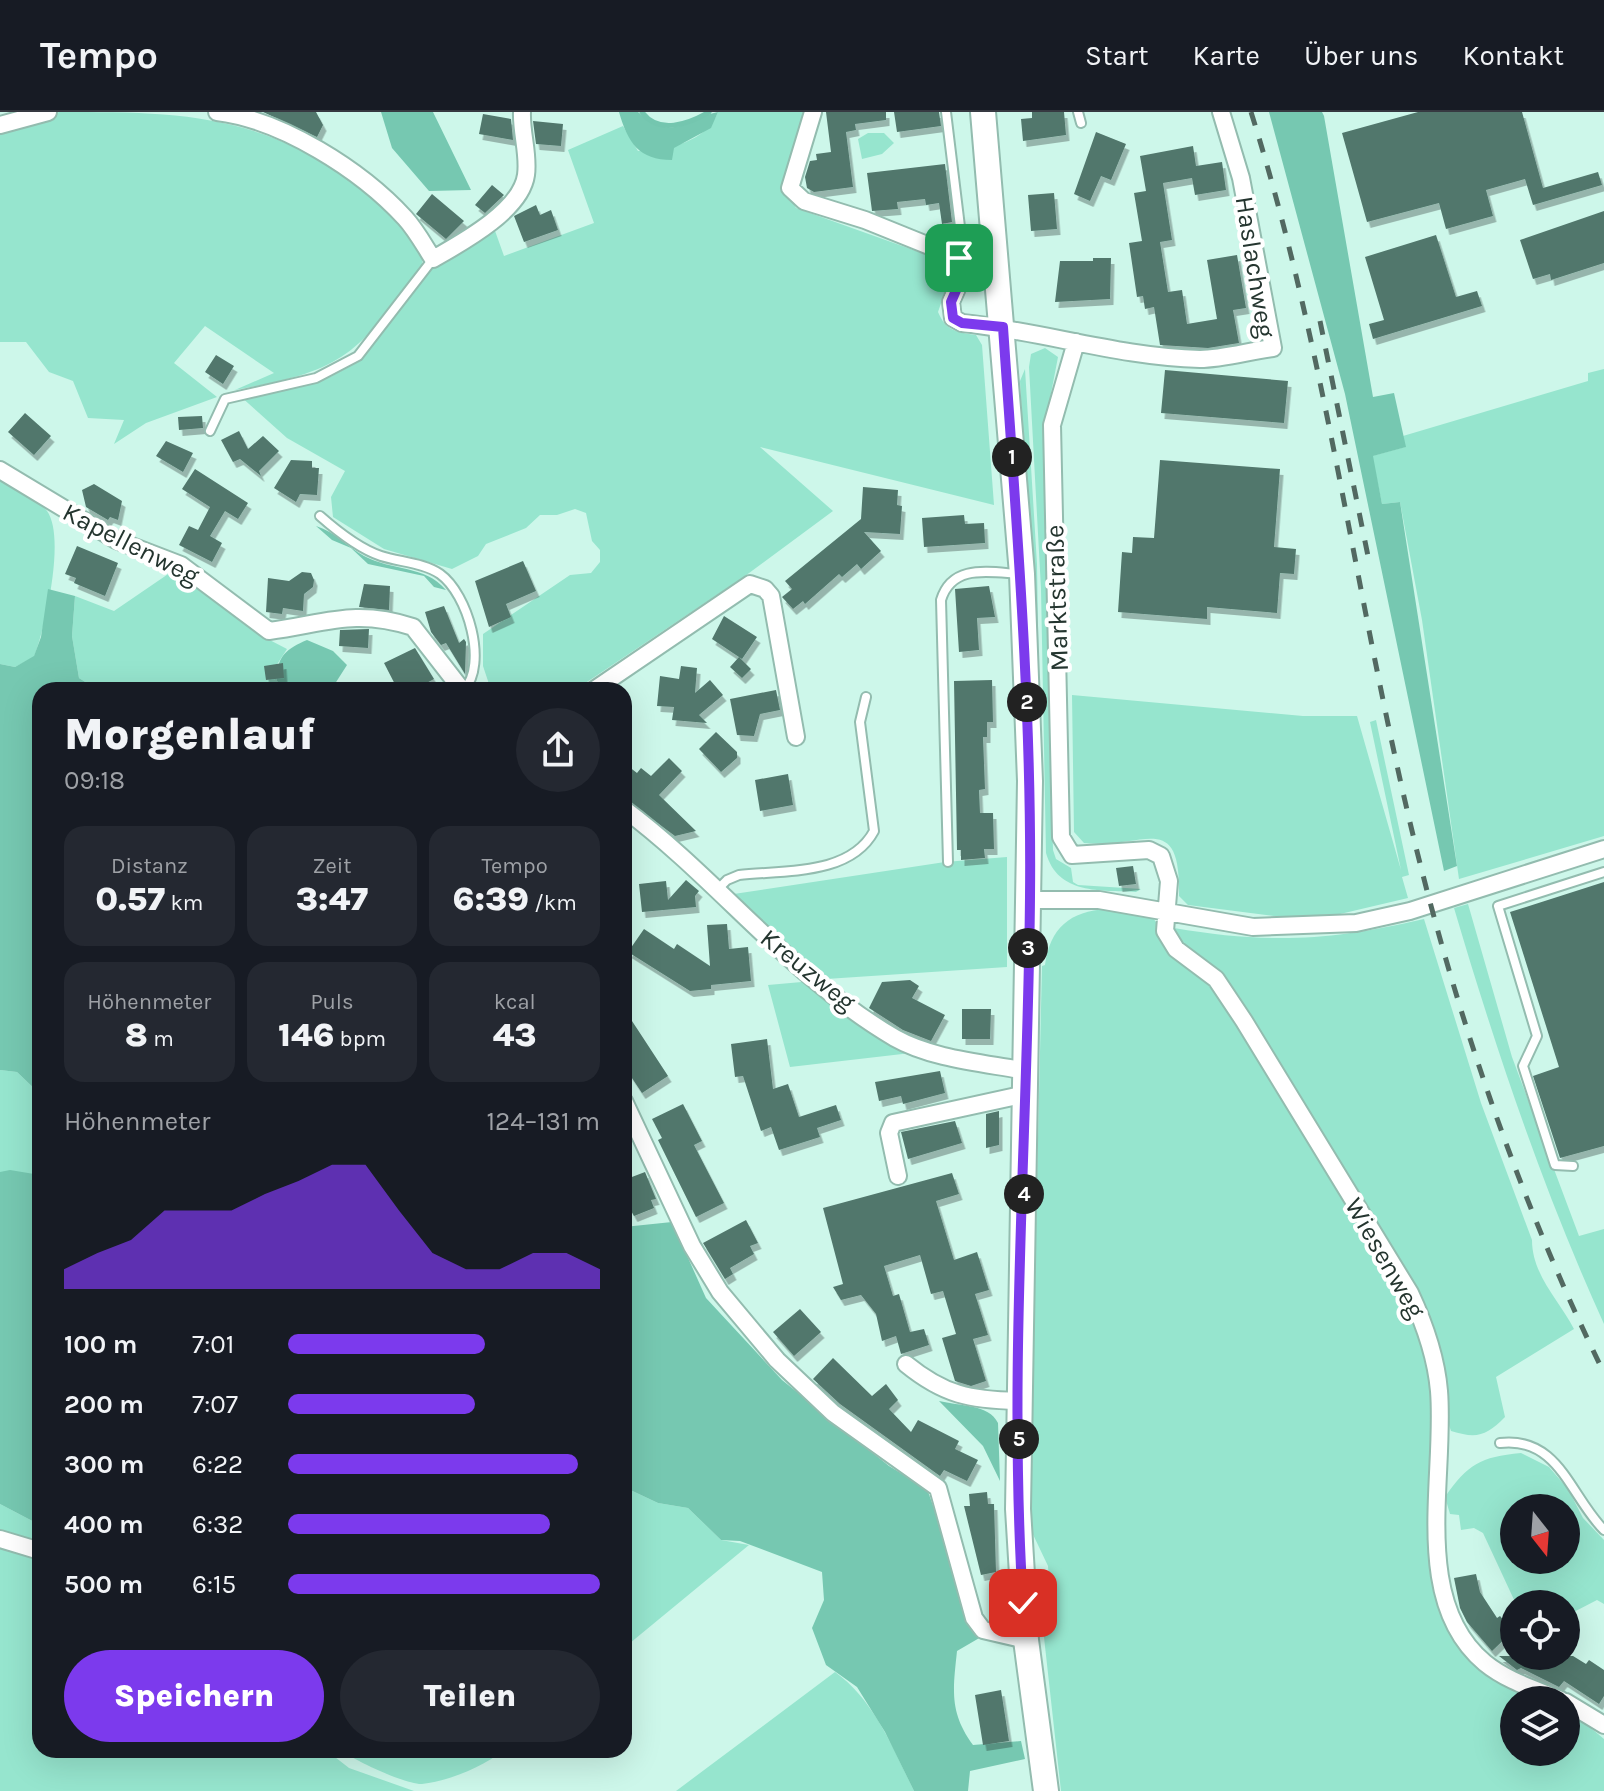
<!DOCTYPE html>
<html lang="de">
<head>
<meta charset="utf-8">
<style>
	:root { --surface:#171b24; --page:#242831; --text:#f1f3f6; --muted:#9ea1a6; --line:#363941; --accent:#7c3aed }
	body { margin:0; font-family:Karla,sans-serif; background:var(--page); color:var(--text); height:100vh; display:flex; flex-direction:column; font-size:30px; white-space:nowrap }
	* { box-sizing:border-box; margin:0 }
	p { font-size:26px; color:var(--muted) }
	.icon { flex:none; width:44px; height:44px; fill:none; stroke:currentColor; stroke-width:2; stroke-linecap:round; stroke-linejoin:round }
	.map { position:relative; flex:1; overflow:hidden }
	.sheet { position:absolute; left:32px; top:570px; width:600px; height:1076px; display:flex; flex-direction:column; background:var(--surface); border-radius:24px; box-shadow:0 8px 32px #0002 }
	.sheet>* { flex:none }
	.needle { width:52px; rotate:163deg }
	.tools { position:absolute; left:1500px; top:1382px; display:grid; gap:16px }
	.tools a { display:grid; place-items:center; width:80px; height:80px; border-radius:50%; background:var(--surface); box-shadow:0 8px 32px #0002; font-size:40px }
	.pin { position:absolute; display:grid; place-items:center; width:68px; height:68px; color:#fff; margin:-34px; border-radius:16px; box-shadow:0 4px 12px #0006 }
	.km { position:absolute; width:40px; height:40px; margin:-20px; border-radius:50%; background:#222; color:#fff; font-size:22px; line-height:40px; text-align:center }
	.round { display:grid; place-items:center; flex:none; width:84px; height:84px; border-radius:42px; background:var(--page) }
	.overview { display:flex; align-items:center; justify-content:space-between; height:136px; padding:0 32px }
	h1 { font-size:44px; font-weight:800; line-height:60px }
	.stats { display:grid; grid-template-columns:repeat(3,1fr); gap:12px; height:136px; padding:8px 32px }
	.stats div { display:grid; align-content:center; border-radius:20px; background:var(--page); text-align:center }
	.stats b { font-size:34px; font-weight:800 }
	.stats small { font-size:22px; font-weight:400 }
	.stats p { font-size:22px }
	.chart { height:224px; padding:16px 32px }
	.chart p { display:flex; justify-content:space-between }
	.chart svg { width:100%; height:144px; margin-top:8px; fill:var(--accent); opacity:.7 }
	.primary-button { display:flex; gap:16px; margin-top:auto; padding:16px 32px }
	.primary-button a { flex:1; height:92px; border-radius:48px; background:var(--accent); color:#fff; font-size:32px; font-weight:800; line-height:92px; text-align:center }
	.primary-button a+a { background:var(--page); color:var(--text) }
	ul { padding:0 32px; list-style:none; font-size:26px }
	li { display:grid; grid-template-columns:128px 96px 1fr; align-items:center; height:60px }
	li i { height:20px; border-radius:10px; background:var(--accent) }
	header { display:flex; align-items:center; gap:48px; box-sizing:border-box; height:112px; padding:0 40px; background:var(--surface); border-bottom:2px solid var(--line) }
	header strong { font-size:38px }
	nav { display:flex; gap:44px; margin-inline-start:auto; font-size:28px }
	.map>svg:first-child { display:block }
</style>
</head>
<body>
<header>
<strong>Tempo</strong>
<nav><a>Start</a><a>Karte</a><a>Über uns</a><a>Kontakt</a></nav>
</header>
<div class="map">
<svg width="1604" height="1679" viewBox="0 0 1604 1679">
	<defs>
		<filter id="shadow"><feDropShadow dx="3.5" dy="6" stdDeviation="0" flood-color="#0004"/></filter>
	</defs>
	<rect width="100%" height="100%" fill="#cdf7ea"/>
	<path fill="#96e5ce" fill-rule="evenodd" d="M59,0C170,0 246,0 341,61C354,70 370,79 381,90C397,106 409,127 423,144L422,154C356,243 347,258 235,278L274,261L205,214L174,251L217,285L146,311L114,332L124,308L88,306L73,269L49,260L26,230H0V14L28,11Z
		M718,0H807L783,72L796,96L947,150L952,159L938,200C946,219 956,220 976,223L982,233L994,393L760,335L833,399L745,464L575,578H491L483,554V522L570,463L591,461L600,450V438L592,429L586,401L575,397L557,403H540L526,416L486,432L478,444L452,457L384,437L333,405L331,385L345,359L287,326L239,283L330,265L360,249L439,148L494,116L504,144L594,111L568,38L623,14L638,39C669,37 705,31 718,0Z
		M868,21H884L894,31L882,42L862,47L858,27Z
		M1045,236L1058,245L1043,323L1053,738L1056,747L1071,756L1073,770L1078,773L1141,777L1136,780C1101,778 1058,783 1046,741L1041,477L1029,255L1031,242Z
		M1025,257L1037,452L1040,637L1020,269Z
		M1604,257V724L1459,767L1422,508L1400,390L1382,392L1372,344L1405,335L1403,324L1588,269V261Z
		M0,369C13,377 38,387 47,399C66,425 45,516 34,545L15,555L0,552Z
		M177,456L209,477L260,523L287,537L276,554L277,569L287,578H98L79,566L72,524L75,484L114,499Z
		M1072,583L1303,604H1357L1401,758L1370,610L1376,608L1409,763L1402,765L1408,786L1340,802L1282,805L1188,793L1179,784C1181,695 1142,738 1084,731L1074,720Z
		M1007,745V855L826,867L727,783L945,750Z
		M1468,792L1512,945L1579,1124L1604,1117V1212C1543,1078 1496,938 1454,796Z
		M1107,797C1120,799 1140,799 1151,805C1160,810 1158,825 1165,833C1181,853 1204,867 1222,886C1252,936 1280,987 1312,1036C1355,1102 1410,1170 1430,1248C1451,1329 1410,1421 1441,1501C1458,1545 1498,1567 1537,1588H1514V1640H1566V1602L1586,1612L1604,1627V1679H1061L1041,1498L1049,1468L1048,1454L1029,1414L1042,854L1045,853C1050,816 1070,799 1107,797Z
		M1424,807L1481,991L1532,1128C1532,1163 1559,1188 1574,1217L1496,1265L1505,1305C1486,1324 1477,1327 1451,1319L1445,1301L1437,1234L1224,872L1174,825V816C1268,832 1330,829 1424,807Z
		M813,869L911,941L790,955L768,873Z
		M0,958L17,960L40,982V1063L0,1060Z
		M1521,1341L1549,1355L1568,1377L1583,1406L1604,1428V1492L1597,1488L1566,1504V1492H1516L1483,1421L1474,1416L1461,1418L1459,1403L1450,1402L1445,1385C1468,1352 1480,1345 1521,1341ZM1514,1396H1566V1448H1514Z
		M624,1375L658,1391L688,1396L721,1428L749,1433L624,1536Z
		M0,1392L40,1413V1437L0,1423Z
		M0,1431L40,1446V1638H326L349,1656L414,1679H0Z
		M835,1560C874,1588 893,1636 914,1679H676Z
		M341,1638H504C483,1655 449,1669 422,1672C407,1673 353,1648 341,1638Z"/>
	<path fill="#76c8b1" d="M381,0H433L471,78L429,79L392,36Z
		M619,0H638C674,31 682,7 718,0L711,16L674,36L672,48C639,48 628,31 619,0Z
		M1269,0H1322L1324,4L1373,285L1394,281L1406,335L1373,344L1382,392L1400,390L1457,754L1444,759L1345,282Z
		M316,414C336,420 347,435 364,444C392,459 425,453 446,478L434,475L424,464L368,452L351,436L332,428Z
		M48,477L75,484L72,524L79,566L98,578H40V982L17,960L0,958V552L15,555L34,544L41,525Z
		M307,528L333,539L347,553L331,578H287L277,569C276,545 286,537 307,528Z
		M10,1058L40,1063V1413L0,1392V1060Z
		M672,1110L706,1186L782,1268L889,1354L927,1377L981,1525L957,1539C953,1578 949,1600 973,1633L1021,1629L1025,1647L970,1659L968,1679H914L885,1620L857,1575L826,1553L812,1516L824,1488L822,1460L740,1429L721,1428L688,1396L658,1391L624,1375V1115Z
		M939,1289C959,1294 989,1292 998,1311L1000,1369L983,1334Z"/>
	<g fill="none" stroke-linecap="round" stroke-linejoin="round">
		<path stroke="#74c6af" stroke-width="5" d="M642,0C658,23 689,12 709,0"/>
	</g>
	<path fill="#51776c" filter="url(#shadow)" d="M263,0H316L323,13L317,25Z
		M826,0H886V8L855,12L856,18L846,20L853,75L814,80L807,76L805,65L810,49L817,48L816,42L831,40Z
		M894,0H939L941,14L897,20Z
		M1032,0H1064L1066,23L1023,29L1021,7L1032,6Z
		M1418,0H1522L1543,76L1598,60L1602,73L1533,93L1525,67L1486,78L1493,104L1446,117L1439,91L1367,110L1342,21Z
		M483,2L511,7L513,28L479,22Z
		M533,9L563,12L561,34L536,32Z
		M1096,20L1126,32L1111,68L1101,64L1090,89L1074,82Z
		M1193,34L1196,54L1222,50L1226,78L1195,83L1192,66L1163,71L1172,128L1160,130L1168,180L1182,178L1187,212L1217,207L1207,148L1237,143L1246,196L1233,198L1239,231L1208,236L1160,233L1154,195L1145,197L1143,184L1137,185L1129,131L1142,129L1134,81L1146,79L1140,44Z
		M945,52L952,110L942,112L939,91L926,93L925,87L897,90L898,97L872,99L867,61Z
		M492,73L504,83L485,101L475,93Z
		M1054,81L1057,117L1031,119L1028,83Z
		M432,82L464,109L446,127L416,102Z
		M536,93L540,103L551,98L558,118L524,130L514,104Z
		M1604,99V151L1551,168L1550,162L1533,167L1520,128Z
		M1436,123L1456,185L1477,179L1482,194L1373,227L1369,212L1384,208L1365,145Z
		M1093,146H1111L1110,187L1055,190L1060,149H1093Z
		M216,243L234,254L223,272L205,260Z
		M1165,258L1288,269L1284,311L1161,301Z
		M25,301L51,324L34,343L8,320Z
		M202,304L203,316L179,318L178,305Z
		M239,319L248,337L263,324L279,339L259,359L261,364L240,347L233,350L221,328Z
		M166,329L193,341L183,360L156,344Z
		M291,348L312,349V356H319L317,383L300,382L296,390L274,376Z
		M1160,348L1280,357L1274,435L1296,437L1294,462L1280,461L1277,501L1207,495V507L1118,500L1122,440L1132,441L1133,425L1154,426Z
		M195,357L248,391L238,407L225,399L210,424L222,431L212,450L179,433L189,414L198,418L210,395L182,377Z
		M94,372L122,389L118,408L110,405L108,408L86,395L82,378Z
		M863,375L898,378L897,393L902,394L900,422L864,420L881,439L861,457L857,452L842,465L839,462L805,492L803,489L793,497L782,485L792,477L785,469L861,407Z
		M964,403L965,412L984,411L985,431L924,435L922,406Z
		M77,434L118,451L105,484L74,471L76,466L65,462Z
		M523,449L536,479L506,492L511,505L489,515L475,469Z
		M302,460L311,461L314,468L313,475L304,482L303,499L283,496L282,502L266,500L268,466L289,469Z
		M364,472L390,474L389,498L359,495Z
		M989,474L995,505L977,506L979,538L959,540L955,477Z
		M444,494L459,531L464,527L466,530L465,562L446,531L441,533L431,520L425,500Z
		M724,504L757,525L742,547L712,527Z
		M369,517L368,536L339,534L340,518Z
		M415,536L434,567L421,574L423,578H398L384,551Z
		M739,545L751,557L742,566L730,555Z
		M283,551L284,566L266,568L264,554Z
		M681,554L697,556L695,581L710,568L723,583L699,603L707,611L672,608L674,595L657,594L660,564L679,567Z
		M992,568L993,610H987V625H983L985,677L979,678L980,701H993L994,737H984L985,746L961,748V738H957L954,569Z
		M776,578L780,598L760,602L754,624L737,623L730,587Z
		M716,620L737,640V646L721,660L699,637Z
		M669,646L682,659L659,683L696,719L675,724L624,686V651L637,661L641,656L651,664Z
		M788,662L793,693L760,699L755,668Z
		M1133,754L1136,772L1119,774L1116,756Z
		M686,768L699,779L695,784L696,795L642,800L639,772L666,769L668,788Z
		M1604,770V1034L1560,1046L1533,964L1559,955L1510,800Z
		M727,812L729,837L748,835L751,869L711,873V877L690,879L628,840L644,817L674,837L677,832L710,854L707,813Z
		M910,868L919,874L912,886L945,903L931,929L903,918L869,896L882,870Z
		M962,897H991L990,927H962Z
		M632,909L668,964L642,981L624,954V914Z
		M767,927L773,977L788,972L799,1005L836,993L841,1008L817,1016L820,1025L779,1038L771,1015L761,1019L743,964L735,965L731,932Z
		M940,959L945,981L903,992L901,984L879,989L875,970Z
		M683,992L702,1029L694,1033L724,1091L696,1105L658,1028L662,1026L652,1007Z
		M999,999V1033L986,1036V1002Z
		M955,1009L962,1031L908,1047L901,1020Z
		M645,1060L656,1087L651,1088L654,1096L634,1104L624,1086V1068Z
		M952,1061L959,1082L936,1089L954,1148L977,1140L989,1178L975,1182L988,1223L973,1227L986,1269L971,1274L955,1269L942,1226L956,1222L943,1179L931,1182L920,1143L884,1154L893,1184L899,1182L910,1220L924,1217L929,1233L901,1242L896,1224L882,1229L876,1202L861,1183L841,1188L833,1175L843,1172L823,1096Z
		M746,1108L758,1131L750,1134L754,1142L730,1156L733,1162L725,1167L703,1131Z
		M800,1197L821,1220L794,1244L773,1220Z
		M833,1246L872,1284L886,1272L898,1288L889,1297L911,1320L918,1308L959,1329L955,1337L978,1348L967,1369L944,1358L940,1364L840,1292L813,1267Z
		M987,1380L988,1392H994L996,1460L981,1463L964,1394H970L969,1382Z
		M1476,1462L1480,1480L1497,1506L1500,1504L1513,1519L1492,1539L1467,1510L1460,1496L1454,1466Z
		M1499,1544H1573L1586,1552L1589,1548L1604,1558V1584L1599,1592L1564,1569L1559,1575L1521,1556L1517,1558Z
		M1001,1578L1009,1629L983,1633L975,1583Z"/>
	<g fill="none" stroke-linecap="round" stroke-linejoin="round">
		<defs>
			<path id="service" d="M946,0L962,131L959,146
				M1078,0L1081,11
				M210,319L225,287L316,266L358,244L433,147
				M320,404C337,419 360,437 381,444C400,450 424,451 440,462C468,482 488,552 464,578
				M948,750L941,488C952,452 988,460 1019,462
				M717,778L727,768L739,763C783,758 850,764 874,719L860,610L866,585
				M1573,1054L1555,1053L1523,954L1537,924L1498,794L1604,760
				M1500,1331C1559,1324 1570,1384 1604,1418"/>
			<path id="minor" d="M217,0C282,8 361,58 405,106C416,118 424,133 433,147C461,131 521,99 526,63C529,42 521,21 522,0
				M813,0L790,76L804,89L865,108L959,146L964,160L951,190L953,206L962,211C1041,219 1120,245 1200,247C1223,247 1249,239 1273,236L1241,66L1221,0
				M0,13L48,0
				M1076,230L1052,313L1061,725L1072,743L1149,738L1161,744L1169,769L1165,819L1176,837L1216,867L1244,909L1410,1181C1425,1213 1436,1244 1439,1279C1446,1365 1410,1489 1485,1551C1507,1569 1535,1577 1561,1588
				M0,358L116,428L181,453L269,519C324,512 354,496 413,515L462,578
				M594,578L750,472L765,477L771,484L796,625
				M624,697C718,767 792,866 895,926C932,947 984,951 1026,959
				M1030,788H1099L1253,815L1356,811L1410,799L1604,737
				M624,989L692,1134L720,1180L777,1248L833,1301L938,1376L974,1506L983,1518L1026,1528
				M898,1064L889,1021L893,1011L1026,982
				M906,1252C944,1283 970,1288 1019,1289
				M0,1427L40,1439
				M1566,1590L1604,1613"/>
			<path id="secondary" d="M983,0L1022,462L1030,669L1018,1397L1026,1528L1046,1679"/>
		</defs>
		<use href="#service" stroke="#93bcaf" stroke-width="12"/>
		<use href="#minor" stroke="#93bcaf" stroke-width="20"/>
		<use href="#secondary" stroke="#93bcaf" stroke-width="28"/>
		<use href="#service" stroke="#fff" stroke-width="8"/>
		<use href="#minor" stroke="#fff" stroke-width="16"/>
		<use href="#secondary" stroke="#fff" stroke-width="24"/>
		<path stroke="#526961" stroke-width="5" stroke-dasharray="14 14" stroke-linecap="butt" d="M1251,0C1322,225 1352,459 1405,689C1450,885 1515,1080 1604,1261
			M1320,209L1368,444"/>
	</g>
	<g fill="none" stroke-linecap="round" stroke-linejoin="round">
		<defs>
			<path id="route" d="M959,146L964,160L951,190L953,206L962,211L1003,215C1016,405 1032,595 1030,785C1028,1020 1008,1256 1023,1491"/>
		</defs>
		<use href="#route" stroke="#fff" stroke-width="16"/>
		<use href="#route" stroke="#7c3aed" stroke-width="10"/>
	</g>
	<g text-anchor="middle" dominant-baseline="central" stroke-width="8" stroke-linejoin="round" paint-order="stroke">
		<g font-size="26" fill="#24352f" stroke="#fff">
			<text transform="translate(1255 155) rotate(81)">Haslachweg</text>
			<text transform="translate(131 432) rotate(27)">Kapellenweg</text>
			<text transform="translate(1057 486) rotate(-92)">Marktstraße</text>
			<text transform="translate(808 858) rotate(39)">Kreuzweg</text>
			<text transform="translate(1385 1146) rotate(60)">Wiesenweg</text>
		</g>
	</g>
</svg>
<div class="tools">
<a><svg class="needle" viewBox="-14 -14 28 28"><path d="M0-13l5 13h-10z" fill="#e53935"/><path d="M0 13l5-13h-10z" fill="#9ea1a6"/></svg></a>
<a><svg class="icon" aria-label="locate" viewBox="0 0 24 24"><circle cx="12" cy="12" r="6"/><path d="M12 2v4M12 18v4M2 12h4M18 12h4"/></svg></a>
<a><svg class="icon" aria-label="layers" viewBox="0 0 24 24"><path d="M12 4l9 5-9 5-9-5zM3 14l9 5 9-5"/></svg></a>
</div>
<div class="pin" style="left:959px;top:146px;background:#1e9e55"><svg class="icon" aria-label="arrive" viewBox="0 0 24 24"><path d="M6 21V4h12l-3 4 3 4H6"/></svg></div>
<div class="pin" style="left:1023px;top:1491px;background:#d93025"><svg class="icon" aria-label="check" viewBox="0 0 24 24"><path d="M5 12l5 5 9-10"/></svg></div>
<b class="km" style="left:1012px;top:345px">1</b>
<b class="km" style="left:1027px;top:590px">2</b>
<b class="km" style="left:1028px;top:836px">3</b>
<b class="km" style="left:1024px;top:1082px">4</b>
<b class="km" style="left:1019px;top:1327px">5</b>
<section class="sheet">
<div class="overview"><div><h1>Morgenlauf</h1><p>09:18</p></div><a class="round"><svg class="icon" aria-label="share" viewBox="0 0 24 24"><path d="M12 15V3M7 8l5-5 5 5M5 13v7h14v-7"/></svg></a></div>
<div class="stats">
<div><p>Distanz</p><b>0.57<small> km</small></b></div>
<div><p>Zeit</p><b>3:47</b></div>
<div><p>Tempo</p><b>6:39<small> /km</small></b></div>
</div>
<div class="stats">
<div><p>Höhenmeter</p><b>8<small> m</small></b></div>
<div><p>Puls</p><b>146<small> bpm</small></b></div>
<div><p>kcal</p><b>43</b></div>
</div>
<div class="chart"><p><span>Höhenmeter</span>124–131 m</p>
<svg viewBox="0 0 160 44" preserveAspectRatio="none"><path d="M0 44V38L10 33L20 29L30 20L40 20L50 20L60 15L70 11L80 6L90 6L100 20L110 33L120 38L130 38L140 33L150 33L160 38V44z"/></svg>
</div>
<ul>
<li><b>100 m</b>7:01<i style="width:63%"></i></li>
<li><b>200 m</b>7:07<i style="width:60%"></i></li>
<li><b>300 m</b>6:22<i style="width:93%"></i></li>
<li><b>400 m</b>6:32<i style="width:84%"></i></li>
<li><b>500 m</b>6:15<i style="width:100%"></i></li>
</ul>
<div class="primary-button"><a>Speichern</a><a>Teilen</a></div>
</section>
</div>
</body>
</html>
